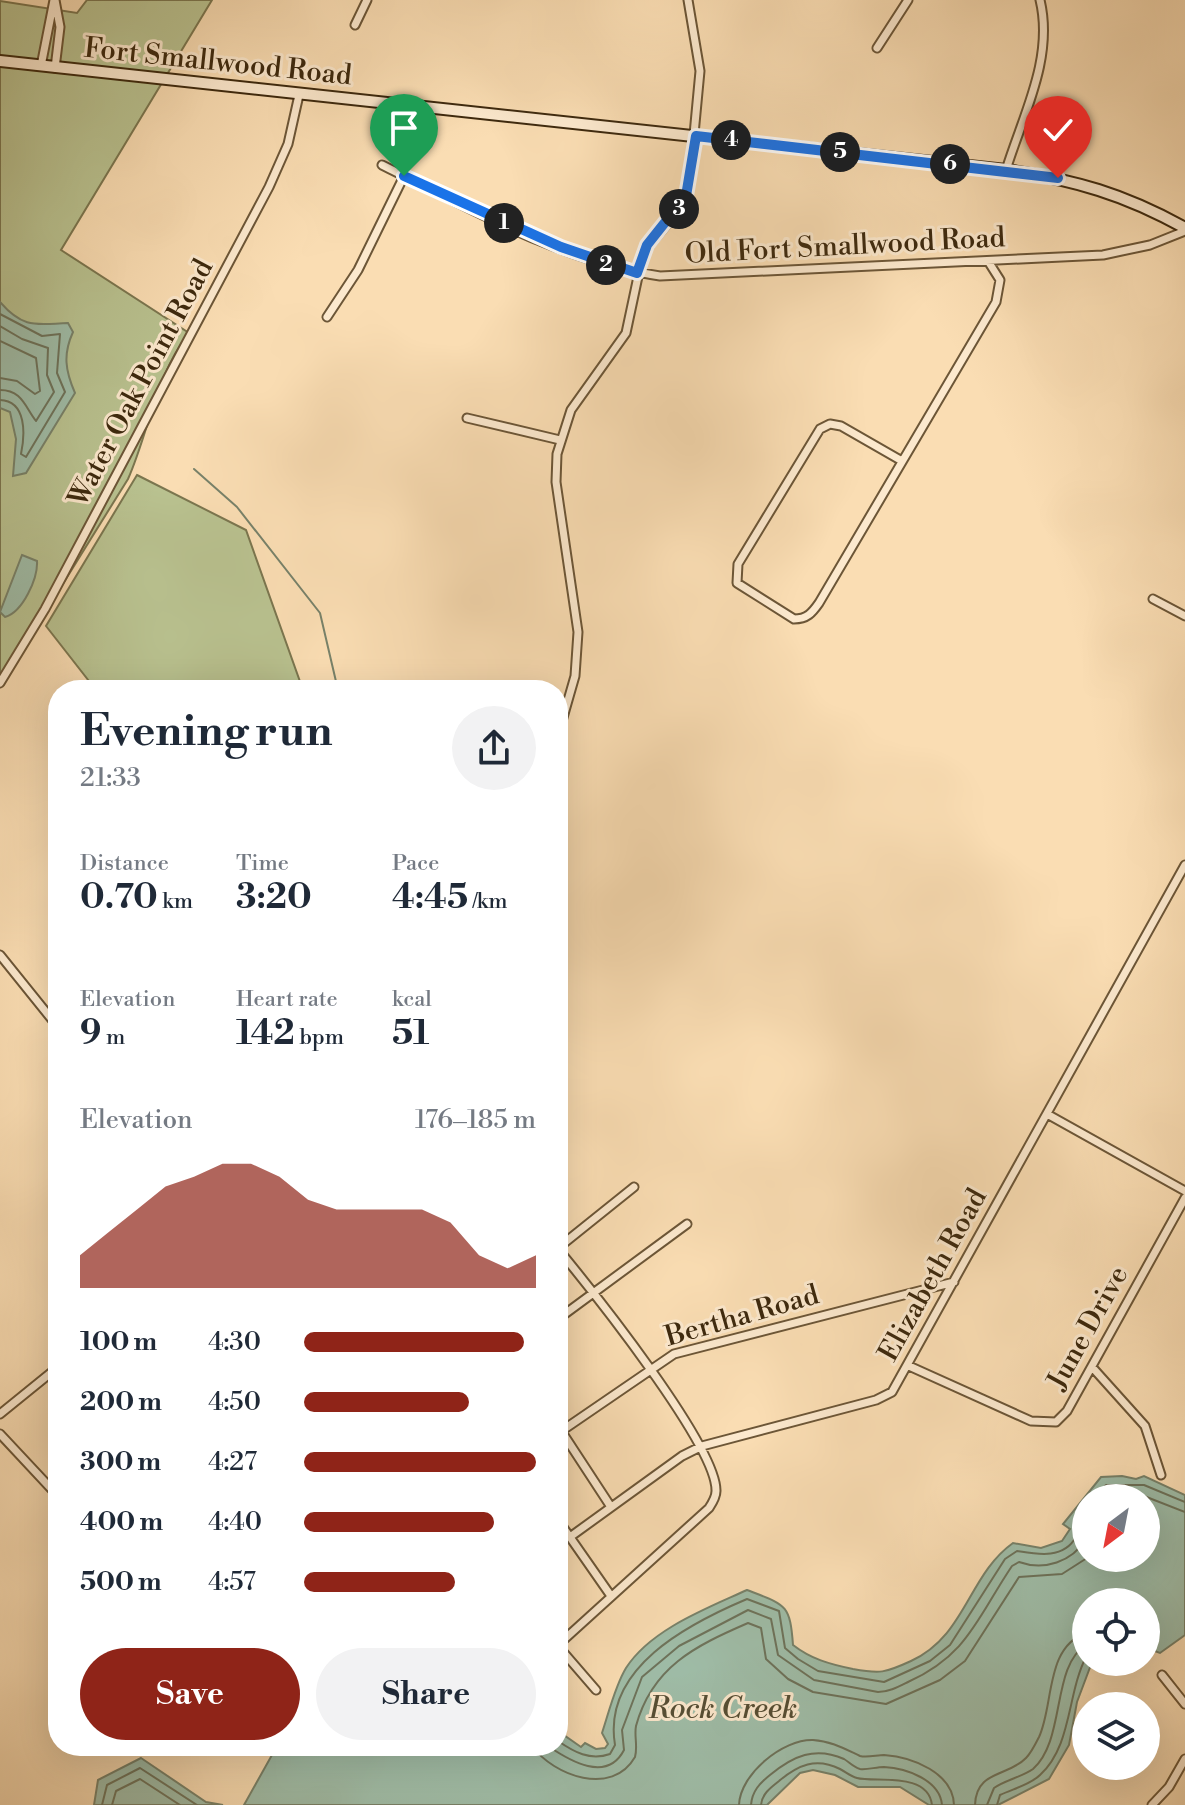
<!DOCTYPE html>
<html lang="en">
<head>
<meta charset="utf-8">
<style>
	:root { --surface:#fff; --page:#f2f2f3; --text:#1f2937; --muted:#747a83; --accent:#8f2418 }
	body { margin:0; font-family:"Libre Bodoni",serif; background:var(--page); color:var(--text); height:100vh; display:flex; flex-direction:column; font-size:30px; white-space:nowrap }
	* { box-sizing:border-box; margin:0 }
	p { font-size:26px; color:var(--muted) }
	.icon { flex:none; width:44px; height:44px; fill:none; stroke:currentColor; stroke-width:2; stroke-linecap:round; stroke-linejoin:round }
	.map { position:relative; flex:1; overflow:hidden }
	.side { position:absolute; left:48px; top:680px; width:520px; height:1076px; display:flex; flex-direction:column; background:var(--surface); border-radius:32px; box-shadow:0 8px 32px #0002 }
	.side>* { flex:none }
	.needle { width:52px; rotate:212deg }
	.controls { position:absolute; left:1072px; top:1484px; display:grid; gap:16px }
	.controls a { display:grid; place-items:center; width:88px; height:88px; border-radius:50%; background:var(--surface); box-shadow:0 8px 32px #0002; font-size:40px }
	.pin { position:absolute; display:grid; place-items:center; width:68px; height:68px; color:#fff; margin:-82px -34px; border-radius:50% 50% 50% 0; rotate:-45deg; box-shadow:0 0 8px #0007 }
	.pin .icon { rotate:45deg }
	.km { position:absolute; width:40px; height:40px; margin:-20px; border-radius:50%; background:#222; color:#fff; font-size:22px; line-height:40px; text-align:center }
	.round { display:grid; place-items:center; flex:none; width:84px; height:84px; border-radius:42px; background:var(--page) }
	.headline { display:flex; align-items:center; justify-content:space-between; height:136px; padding:0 32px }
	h1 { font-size:44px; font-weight:700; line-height:60px }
	.metrics { display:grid; grid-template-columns:repeat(3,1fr); gap:12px; height:136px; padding:8px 32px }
	.metrics div { display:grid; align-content:center }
	.metrics b { font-size:34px; font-weight:700 }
	.metrics small { font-size:22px; font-weight:400 }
	.metrics p { font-size:22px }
	.chart { height:224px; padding:16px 32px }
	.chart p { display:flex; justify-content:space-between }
	.chart svg { width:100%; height:144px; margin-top:8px; fill:var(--accent); opacity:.7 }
	.cta { display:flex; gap:16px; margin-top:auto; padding:16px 32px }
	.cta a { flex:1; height:92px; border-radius:48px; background:var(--accent); color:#fff; font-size:32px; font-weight:700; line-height:92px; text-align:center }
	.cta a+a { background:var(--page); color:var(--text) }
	ul { padding:0 32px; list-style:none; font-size:26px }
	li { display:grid; grid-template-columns:128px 96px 1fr; align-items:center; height:60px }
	li i { height:20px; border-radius:10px; background:var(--accent) }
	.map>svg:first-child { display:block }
</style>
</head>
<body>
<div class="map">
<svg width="1185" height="1805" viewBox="0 0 1185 1805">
	<rect width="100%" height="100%" fill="#faddb3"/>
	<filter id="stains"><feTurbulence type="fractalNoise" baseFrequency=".0025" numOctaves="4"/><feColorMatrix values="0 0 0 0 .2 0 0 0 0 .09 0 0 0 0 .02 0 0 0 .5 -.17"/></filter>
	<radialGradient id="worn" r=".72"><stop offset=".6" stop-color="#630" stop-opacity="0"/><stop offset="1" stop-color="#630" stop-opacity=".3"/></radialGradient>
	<path fill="#b9c290" stroke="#7b764f" stroke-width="2" d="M87,0H212L61,250L189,333C155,376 150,429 128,479L0,685V1L77,13Z
		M137,475L246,530L303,690H96L46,626Z"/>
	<path fill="#9fbda8" stroke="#78826a" stroke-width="2" fill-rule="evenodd" d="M0,302C24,330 38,324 68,323L73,332C63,354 65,370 75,393L26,473L13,476L16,439L10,412L0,408Z
		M22,555L37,561C38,578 23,612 5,617L0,612Z
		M1122,1476L1136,1479L1144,1476L1185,1495V1635L1160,1653L1146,1648V1602H1086V1662H1092L1077,1702L1069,1745L1049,1779L998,1805H929L900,1787H858L835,1775L813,1770L800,1773L767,1805H244L277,1746H558V1731L581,1747L585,1743L596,1749L605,1748L608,1744L602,1733C609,1712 615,1686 626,1668C651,1629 708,1608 747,1590C786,1605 790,1604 793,1645C811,1659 829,1664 853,1669C880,1674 885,1673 911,1661C966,1636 968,1575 1013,1543L1041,1548L1062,1541L1070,1529L1063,1524L1101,1477ZM1086,1498H1146V1558H1086Z
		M141,1758L206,1802L223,1805H94L98,1780Z"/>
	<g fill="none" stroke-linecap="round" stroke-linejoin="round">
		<path stroke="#6e735b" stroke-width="2" d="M0,314L42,336L60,334L57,373L65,392L26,457L21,454C25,435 27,401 0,400
			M0,326L22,339L48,348L47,375L54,392L36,421C25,407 22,390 0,390
			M0,341L36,358L40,391L35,394L17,381L0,378
			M1094,1498L1106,1485H1144L1185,1502
			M1107,1498L1112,1494L1144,1496L1185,1512
			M558,1741C574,1752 590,1761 610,1754L615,1745C602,1668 688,1624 747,1599L779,1611L785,1648L798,1659L818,1671L884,1682L930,1661L950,1645L1005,1559L1017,1551C1036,1554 1063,1560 1076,1537C1082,1526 1075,1522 1086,1508
			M532,1746C554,1776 612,1797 635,1757C638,1746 634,1736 636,1726C652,1667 695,1646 748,1623L761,1628L766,1659L788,1679L813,1692L886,1704L940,1680L965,1661L1019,1577L1062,1574L1087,1558
			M548,1746C570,1761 607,1783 624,1750L622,1730L642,1677L679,1646L748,1610L771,1619L778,1655L814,1680L878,1692C889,1692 898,1687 908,1682C968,1655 977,1618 1012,1566L1019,1562C1044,1571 1072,1562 1086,1539
			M102,1805L107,1785L140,1768L197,1805
			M112,1805L116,1791L140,1779L180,1805
			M739,1805C740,1774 783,1739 813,1740C831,1741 845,1749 860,1756C867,1758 877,1755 884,1755C913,1757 953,1773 954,1805
			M751,1805C752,1791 760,1783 770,1775C793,1756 815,1746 844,1759C849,1762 853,1767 860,1769C867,1770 876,1767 884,1767C906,1768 940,1780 942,1805
			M761,1805C762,1794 770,1788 779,1781C798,1765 816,1757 840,1769C846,1772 850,1776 857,1778C875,1783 928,1771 932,1805
			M975,1805C976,1770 1008,1777 1026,1758C1031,1753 1036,1743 1039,1737C1054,1705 1045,1647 1086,1633
			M987,1805L994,1788C1005,1780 1022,1777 1033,1769C1066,1740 1051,1666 1086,1645
			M997,1805L1000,1795C1012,1789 1030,1785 1040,1775C1072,1746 1067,1694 1086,1657"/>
		<path stroke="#78826a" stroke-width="2" d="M194,469L237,507L320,613L338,690"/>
		<defs>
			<path id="minor" d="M55,0L60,27L55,68
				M355,25L367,0
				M877,48L908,0
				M41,66L54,0
				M382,165C469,208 563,262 660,276L1103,255L1150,245L1185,231
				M1006,170C1023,115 1054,58 1040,0
				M327,317L358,270L404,176
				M467,418L560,440
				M902,461L841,426L830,424L820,429L738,564L737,583L794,619C807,619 812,613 819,603L996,302L1000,280L988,261
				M1153,599L1185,616
				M0,683L45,609L269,187L288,144L299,95
				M558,735L575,676L578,632L556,482L557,454L571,410L626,333L643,253L677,212L689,187L700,71L688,0
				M0,955L58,1027
				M1047,1114L1185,1191
				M558,1248L634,1187
				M558,1249C591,1289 717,1446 716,1491C716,1497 713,1502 709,1508L558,1645
				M558,1319L687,1224
				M909,1366L1031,1421L1056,1422L1067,1411L1185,1198
				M1092,1367L1145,1426L1161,1475
				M0,1414L58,1367
				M558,1426L611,1507
				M560,1432L674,1354L954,1282
				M0,1434L58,1496
				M558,1520L611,1596
				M570,1537L682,1456L702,1446L876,1400L892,1392L1185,865
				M558,1646L596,1690
				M1162,1675L1185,1704
				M1152,1805L1169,1787L1185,1759"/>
			<path id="secondary" d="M0,61L1006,170C1075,180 1124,194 1185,228"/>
		</defs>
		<use href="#minor" stroke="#6c5637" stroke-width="11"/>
		<use href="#secondary" stroke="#3d290e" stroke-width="14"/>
		<use href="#minor" stroke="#fce9ce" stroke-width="7"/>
		<use href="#secondary" stroke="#fce9ce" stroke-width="10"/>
	</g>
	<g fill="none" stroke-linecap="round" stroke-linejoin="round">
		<defs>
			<path id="route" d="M404,176L561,247L637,273L647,245L686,196L696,136L1058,178"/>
		</defs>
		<use href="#route" stroke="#fff" stroke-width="16"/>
		<use href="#route" stroke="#1a73e8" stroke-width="10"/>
	</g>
	<g text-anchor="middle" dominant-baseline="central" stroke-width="6" stroke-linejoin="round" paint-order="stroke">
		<g font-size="28" fill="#3d290e" stroke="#fce9ce">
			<text transform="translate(218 62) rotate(6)">Fort Smallwood Road</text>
			<text transform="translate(845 246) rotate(-3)">Old Fort Smallwood Road</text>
			<text transform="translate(141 383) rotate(-62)">Water Oak Point Road</text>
			<text transform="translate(933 1275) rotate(-61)">Elizabeth Road</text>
			<text transform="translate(742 1316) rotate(-16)">Bertha Road</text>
			<text transform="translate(1088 1328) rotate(-61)">June Drive</text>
		</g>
		<g font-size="30" font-style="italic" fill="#564e34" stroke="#fce9ce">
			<text x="723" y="1709">Rock Creek</text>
		</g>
	</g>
	<rect width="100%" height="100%" filter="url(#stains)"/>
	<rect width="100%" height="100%" fill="url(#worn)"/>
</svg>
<div class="controls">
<a><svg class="needle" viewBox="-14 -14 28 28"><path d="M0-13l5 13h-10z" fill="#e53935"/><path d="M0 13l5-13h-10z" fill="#747a83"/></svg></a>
<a><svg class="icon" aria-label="locate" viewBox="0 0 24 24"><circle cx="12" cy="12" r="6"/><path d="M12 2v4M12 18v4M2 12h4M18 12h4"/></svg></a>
<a><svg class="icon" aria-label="layers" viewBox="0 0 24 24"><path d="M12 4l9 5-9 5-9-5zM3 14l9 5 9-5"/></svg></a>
</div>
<div class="pin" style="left:404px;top:176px;background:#1e9e55"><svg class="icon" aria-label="arrive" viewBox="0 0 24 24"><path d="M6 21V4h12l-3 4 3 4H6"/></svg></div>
<div class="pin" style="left:1058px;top:178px;background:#d93025"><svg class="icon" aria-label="check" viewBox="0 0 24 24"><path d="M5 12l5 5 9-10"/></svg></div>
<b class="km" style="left:504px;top:223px">1</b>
<b class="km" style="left:606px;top:265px">2</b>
<b class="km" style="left:679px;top:209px">3</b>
<b class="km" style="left:731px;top:140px">4</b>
<b class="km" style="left:840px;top:152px">5</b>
<b class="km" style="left:950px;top:164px">6</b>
<section class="side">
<div class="headline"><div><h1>Evening run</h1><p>21:33</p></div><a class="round"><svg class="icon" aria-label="share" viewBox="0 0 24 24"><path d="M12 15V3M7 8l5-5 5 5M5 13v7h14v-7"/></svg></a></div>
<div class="metrics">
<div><p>Distance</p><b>0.70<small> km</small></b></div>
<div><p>Time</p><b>3:20</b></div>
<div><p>Pace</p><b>4:45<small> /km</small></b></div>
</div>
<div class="metrics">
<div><p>Elevation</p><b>9<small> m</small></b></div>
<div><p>Heart rate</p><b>142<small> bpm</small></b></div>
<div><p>kcal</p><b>51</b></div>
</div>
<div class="chart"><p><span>Elevation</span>176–185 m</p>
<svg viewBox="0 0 160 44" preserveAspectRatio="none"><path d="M0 44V34L10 27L20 20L30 13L40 10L50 6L60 6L70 10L80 17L90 20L100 20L110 20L120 20L130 24L140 34L150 38L160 34V44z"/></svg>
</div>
<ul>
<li><b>100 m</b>4:30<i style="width:95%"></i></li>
<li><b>200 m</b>4:50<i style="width:71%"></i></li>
<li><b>300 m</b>4:27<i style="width:100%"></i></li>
<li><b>400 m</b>4:40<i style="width:82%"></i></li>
<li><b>500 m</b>4:57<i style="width:65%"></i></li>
</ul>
<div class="cta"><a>Save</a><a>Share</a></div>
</section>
</div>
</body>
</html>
